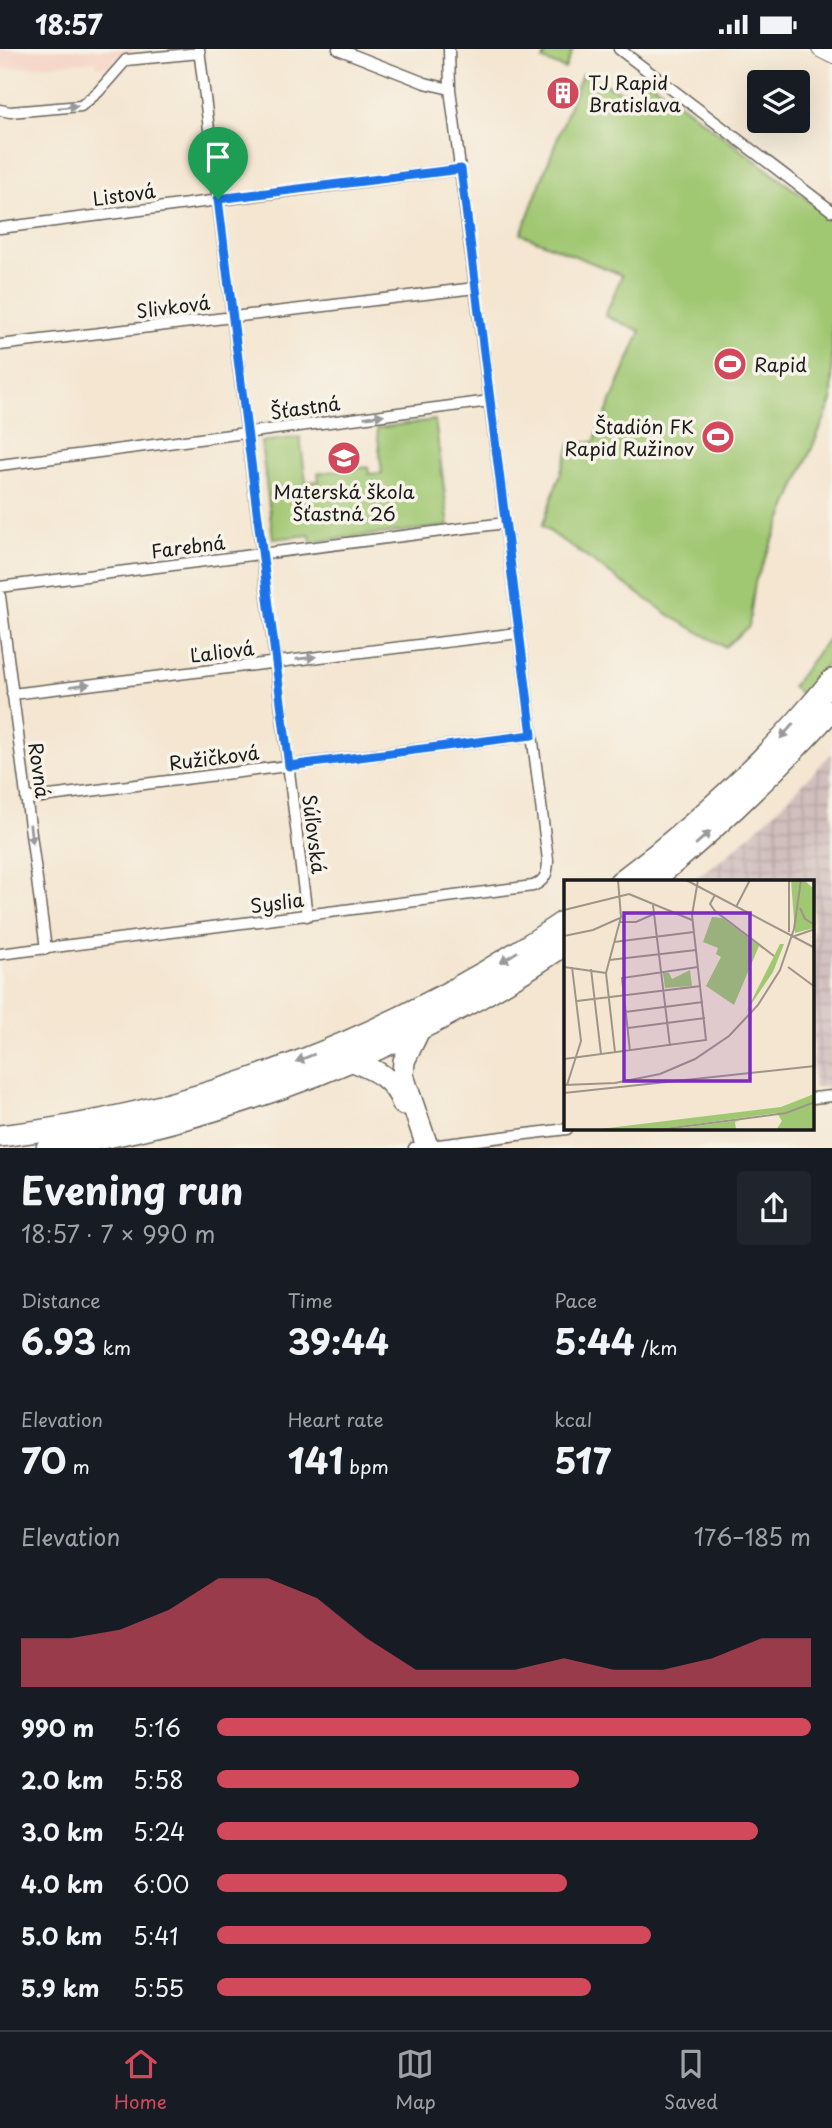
<!DOCTYPE html>
<html lang="en">
<head>
<meta charset="utf-8">
<style>
	:root { --surface:#171b24; --page:#20242c; --text:#f1f3f6; --muted:#9ea1a6; --line:#363941; --accent:#d1495b }
	body { margin:0; font-family:"Playpen Sans",sans-serif; background:var(--page); color:var(--text); height:100vh; display:flex; flex-direction:column; font-size:26px; white-space:nowrap }
	* { box-sizing:border-box; margin:0 }
	p { font-size:23px; color:var(--muted) }
	.icon { flex:none; width:38px; height:38px; fill:none; stroke:currentColor; stroke-width:2; stroke-linecap:round; stroke-linejoin:round }
	.map { position:relative; height:1099px; overflow:hidden }
	.drawer { display:flex; flex-direction:column; background:var(--surface); flex:1 }
	.drawer>* { flex:none }
	.tools { position:absolute; left:747px; top:21px; display:grid; gap:14px }
	.tools a { display:grid; place-items:center; width:63px; height:63px; border-radius:7px; background:var(--surface); box-shadow:0 7px 28px #0002; font-size:35px }
	.pin { position:absolute; display:grid; place-items:center; width:60px; height:60px; color:#fff; margin:-72px -30px; border-radius:50% 50% 50% 0; rotate:-45deg; box-shadow:0 0 7px #0007 }
	.pin .icon { rotate:45deg }
	.round { display:grid; place-items:center; flex:none; width:74px; height:74px; border-radius:7px; background:var(--page) }
	.overview { display:flex; align-items:center; justify-content:space-between; height:119px; padding:0 21px }
	h1 { font-size:38px; font-weight:700; line-height:52px }
	.stats { display:grid; grid-template-columns:repeat(3,1fr); gap:10px; height:119px; padding:7px 21px }
	.stats div { display:grid; align-content:center }
	.stats b { font-size:35px; font-weight:700 }
	.stats small { font-size:19px; font-weight:400 }
	.stats p { font-size:19px }
	.chart { height:196px; padding:14px 21px }
	.chart p { display:flex; justify-content:space-between }
	.chart svg { width:100%; height:126px; margin-top:7px; fill:var(--accent); opacity:.7 }
	ul { padding:0 21px; list-style:none; font-size:23px }
	li { display:grid; grid-template-columns:112px 84px 1fr; align-items:center; height:52px }
	li i { height:18px; border-radius:9px; background:var(--accent) }
	.status { display:flex; justify-content:space-between; align-items:center; height:49px; padding:0 35px; background:var(--surface); direction:ltr }
	.status svg { height:19px; fill:currentColor }
	.tabs { display:flex; justify-content:space-around; align-items:center; height:98px; border-top:2px solid var(--line); background:var(--surface); font-size:19px; color:var(--muted) }
	.tabs a { display:grid; justify-items:center; gap:4px }
	.tabs .active { color:var(--accent) }
	.map>svg:first-child { display:block }
</style>
</head>
<body>
<div class="status"><b>18:57</b><svg viewBox="0 0 49 12"><path d="M0 12V9h3v3zM5 12V6h3v6zM10 12V3h3v9zM15 12V0h3v12zM26 1h20v11H26zM47 4h2v5h-2z"/></svg></div>
<div class="map">
<svg width="832" height="1099" viewBox="0 0 832 1099">
	<defs>
		<pattern id="industrial-grid" width="8" height="8" patternUnits="userSpaceOnUse" patternTransform="scale(1.75)"><rect width="8" height="8" fill="#d1bfbd"/><path d="M0 4h8M4 0v8" fill="none" stroke="#b3a4a2"/></pattern>
	</defs>
	<rect width="100%" height="100%" fill="#f7f3e8"/>
	<filter id="ink" filterUnits="userSpaceOnUse"><feTurbulence type="fractalNoise" baseFrequency=".0143" numOctaves="2"/><feDisplacementMap in="SourceGraphic" scale="14" xChannelSelector="R" yChannelSelector="G"/><feConvolveMatrix kernelMatrix="1 2 1 2 8 2 1 2 1" color-interpolation-filters="sRGB"/></filter>
	<filter id="wash" filterUnits="userSpaceOnUse"><feTurbulence type="fractalNoise" baseFrequency=".00686" numOctaves="4" result="noise"/><feDisplacementMap in="SourceGraphic" scale="28" xChannelSelector="R" yChannelSelector="G"/><feGaussianBlur stdDeviation="1.57" result="paint"/><feColorMatrix in="noise" values="0 0 0 0 0 0 0 0 0 0 0 0 0 0 0 0 0 1.4 0 .05"/><feComposite in="paint" operator="in"/></filter>
	<g filter="url(#wash)">
		<rect width="100%" height="100%" fill="#f4e6d1"/>
		<path fill="#f5d2c2" d="M0,0H133L131,6L117,8L111,17L97,18L96,12L0,20Z"/>
		<path fill="url(#industrial-grid)" d="M832,704V1037L813,1039V833H689L724,809L777,761Z"/>
		<path fill="#a0c772" stroke="#5e7247" stroke-width="2" d="M547,0H573L565,20L543,11Z
			M582,25L635,49L647,30L832,169V352L755,533L749,577L725,598L672,568L542,477L571,394L594,393L641,282L605,267L622,226L521,185Z
			M435,371L449,477L311,493L310,486L273,490L261,393L300,388L306,433L319,432L318,424L368,418L369,425L382,424L377,379Z
			M832,584V609L802,646L792,638Z"/>
	</g>
	<g filter="url(#ink)">
		<g fill="none" stroke-linecap="round" stroke-linejoin="round">
			<defs>
				<path id="street" d="M199,0L307,867
					M338,0L425,34L450,40
					M619,0L832,162
					M0,61L10,63L81,57L98,43L126,11L200,4
					M0,179L461,120
					M0,296L475,239
					M0,416L490,352
					M0,538L505,474
					M0,547L46,900
					M12,645L519,584
					M26,750L532,686
					M0,905L533,837C545,832 548,824 548,811L450,40L449,0
					M813,1049L832,1047
					M414,1099L567,1080"/>
				<path id="secondary" d="M820,0L832,6"/>
				<path id="highway" d="M620,833C698,775 771,706 832,631
					M651,833C716,780 775,723 832,661
					M420,979L404,1012L403,1027L427,1097
					M351,1011C375,1021 394,1029 403,1055
					M0,1087C201,1064 400,986 566,871
					M47,1099C231,1070 412,1000 566,895"/>
			</defs>
			<use href="#street" stroke="#68635b" stroke-width="13"/>
			<use href="#secondary" stroke="#68635b" stroke-width="18"/>
			<use href="#highway" stroke="#68635b" stroke-width="24"/>
			<use href="#street" stroke="#fff" stroke-width="10"/>
			<use href="#secondary" stroke="#fff" stroke-width="16"/>
			<use href="#highway" stroke="#fff" stroke-width="21"/>
		</g>
		<defs><path id="oneway-solid" d="M-6-.8H1V-3.2L6.5 0L1 3.2V.8H-6Z" transform="scale(1.75)"/></defs>
		<g fill="#999">
			<use href="#oneway-solid" transform="translate(68 58) rotate(-6)"/>
			<use href="#oneway-solid" transform="translate(374 367) rotate(-7)"/>
			<use href="#oneway-solid" transform="translate(306 609) rotate(-7)"/>
			<use href="#oneway-solid" transform="translate(80 636) rotate(-7)"/>
			<use href="#oneway-solid" transform="translate(787 682) rotate(132)"/>
			<use href="#oneway-solid" transform="translate(31 785) rotate(83)"/>
			<use href="#oneway-solid" transform="translate(703 789) rotate(-41)"/>
			<use href="#oneway-solid" transform="translate(509 908) rotate(148)"/>
			<use href="#oneway-solid" transform="translate(305 1009) rotate(158)"/>
		</g>
	</g>
	<g fill="none" stroke-linecap="round" stroke-linejoin="round" filter="url(#ink)">
		<defs>
			<path id="route" d="M461,120L532,686L289,717L218,150Z"/>
		</defs>
		<use href="#route" stroke="#fff" stroke-width="14"/>
		<use href="#route" stroke="#1a73e8" stroke-width="9"/>
	</g>
	<defs>
		<symbol id="building-disc" viewBox="-11 -11 22 22"><circle r="9.5" fill="#d1495b" stroke="#f7f3e8"/><path d="M-4-6H4V6H1V3H-1V6H-4ZM-2.5-4.3h1.7v1.8h-1.7ZM.8-4.3h1.7v1.8H.8ZM-2.5-1h1.7V.8h-1.7ZM.8-1h1.7V.8H.8Z" fill="#fff"/></symbol>
		<symbol id="stadium-disc" viewBox="-11 -11 22 22"><circle r="9.5" fill="#d1495b" stroke="#f7f3e8"/><path d="M0-5a6.5 5 0 1 0 0 10a6.5 5 0 1 0 0-10ZM-3.5-1.8h7v3.6h-7Z" fill="#fff"/></symbol>
		<symbol id="school-disc" viewBox="-11 -11 22 22"><circle r="9.5" fill="#d1495b" stroke="#f7f3e8"/><path d="M0-5L7-2L0 1L-7-2ZM-4 1L0 2.5L4 1V4Q0 6-4 4Z" fill="#fff"/></symbol>
	</defs>
	<g fill-rule="evenodd">
		<use href="#building-disc" x="544" y="25" width="38" height="38"/>
		<use href="#stadium-disc" x="711" y="296" width="38" height="38"/>
		<use href="#stadium-disc" x="699" y="369" width="38" height="38"/>
		<use href="#school-disc" x="325" y="390" width="38" height="38"/>
	</g>
	<g text-anchor="middle" dominant-baseline="central" stroke-width="7" stroke-linejoin="round" paint-order="stroke">
		<g font-size="19" fill="#1c1c1c" stroke="#f7f3e8" text-anchor="start">
			<text x="588" y="33">TJ Rapid<tspan x="588" dy="22">Bratislava</tspan></text>
			<text x="754" y="315">Rapid</text>
			<text x="694" y="377" text-anchor="end">Štadión FK<tspan x="694" dy="22">Rapid Ružinov</tspan></text>
			<text x="344" y="442" text-anchor="middle">Materská škola<tspan x="344" dy="22">Šťastná 26</tspan></text>
		</g>
		<g font-size="19" fill="#1c1c1c" stroke="#f7f3e8">
			<text transform="translate(124 145) rotate(-8)">Listová</text>
			<text transform="translate(173 257) rotate(-7)">Slivková</text>
			<text transform="translate(305 358) rotate(-8)">Šťastná</text>
			<text transform="translate(188 497) rotate(-7)">Farebná</text>
			<text transform="translate(222 602) rotate(-7)">Ľaliová</text>
			<text transform="translate(214 708) rotate(-7)">Ružičková</text>
			<text transform="translate(40 721) rotate(82)">Rovná</text>
			<text transform="translate(315 785) rotate(83)">Súľovská</text>
			<text transform="translate(277 853) rotate(-7)">Syslia</text>
		</g>
	</g>
	<g transform="translate(564 831)">
		<rect width="250" height="250" fill="#f4e6d1"/>
		<path d="M227,0H240L250,9V48L231,53ZM148,37L158,38L195,66L170,125L142,106L157,77L152,74L154,68L139,62ZM216,64H220L209,92L182,132ZM126,90L128,106L101,108L99,93H105L108,99ZM250,214V248L245,250H212L218,241L213,233L87,250H28L217,227ZM177,240L171,242L172,250H101Z" fill="#a0c772"/>
		<path fill="none" stroke="#9e9589" stroke-width="2" d="M122,0L251,68M225,0V52M65,14L128,40M151,15L146,24L151,31L210,76M89,25L106,166M172,27L186,0M236,28L241,39L251,45M0,30L65,14M56,42H72L90,34M0,56L29,50L56,38M228,57L251,49M50,62L130,52M45,80L132,70M0,87L42,93M224,87L251,107M27,89L37,174M13,121L137,106M61,132L139,122M64,148L141,138M66,171L58,98L134,87M51,172L42,93L57,37L54,0M0,179L142,160L128,35L134,0M0,205L51,203L96,194L131,179L165,156L194,125L216,90L230,49L237,0M3,205L17,161L8,87M0,213L251,186M93,250L222,233L251,222"/>
		<path fill="#7b2cbf" fill-opacity="0.15" stroke="#7b2cbf" stroke-width="3.5" d="M60,33H186V201H60Z"/>
		<rect width="250" height="250" fill="none" stroke="#1c1c1c" stroke-width="3.5"/>
	</g>
</svg>
<div class="tools">
<a><svg class="icon" aria-label="layers" viewBox="0 0 24 24"><path d="M12 4l9 5-9 5-9-5zM3 14l9 5 9-5"/></svg></a>
</div>
<div class="pin" style="left:218px;top:150px;background:#1e9e55"><svg class="icon" aria-label="arrive" viewBox="0 0 24 24"><path d="M6 21V4h12l-3 4 3 4H6"/></svg></div>
</div>
<section class="drawer">
<div class="overview"><div><h1>Evening run</h1><p>18:57 · 7 × 990 m</p></div><a class="round"><svg class="icon" aria-label="share" viewBox="0 0 24 24"><path d="M12 15V3M7 8l5-5 5 5M5 13v7h14v-7"/></svg></a></div>
<div class="stats">
<div><p>Distance</p><b>6.93<small> km</small></b></div>
<div><p>Time</p><b>39:44</b></div>
<div><p>Pace</p><b>5:44<small> /km</small></b></div>
</div>
<div class="stats">
<div><p>Elevation</p><b>70<small> m</small></b></div>
<div><p>Heart rate</p><b>141<small> bpm</small></b></div>
<div><p>kcal</p><b>517</b></div>
</div>
<div class="chart"><p><span>Elevation</span>176–185 m</p>
<svg viewBox="0 0 160 44" preserveAspectRatio="none"><path d="M0 44V27L10 27L20 24L30 17L40 6L50 6L60 13L70 27L80 38L90 38L100 38L110 34L120 38L130 38L140 34L150 27L160 27V44z"/></svg>
</div>
<ul>
<li><b>990 m</b>5:16<i style="width:100%"></i></li>
<li><b>2.0 km</b>5:58<i style="width:61%"></i></li>
<li><b>3.0 km</b>5:24<i style="width:91%"></i></li>
<li><b>4.0 km</b>6:00<i style="width:59%"></i></li>
<li><b>5.0 km</b>5:41<i style="width:73%"></i></li>
<li><b>5.9 km</b>5:55<i style="width:63%"></i></li>
</ul>
</section>
<nav class="tabs">
<a class="active"><svg class="icon" aria-label="home" viewBox="0 0 24 24"><path d="M3 11l9-7 9 7M6 9v11h12V9"/></svg>Home</a>
<a><svg class="icon" aria-label="map" viewBox="0 0 24 24"><path d="M3 6l6-2 6 2 6-2v14l-6 2-6-2-6 2zM9 4v14M15 6v14"/></svg>Map</a>
<a><svg class="icon" aria-label="saved" viewBox="0 0 24 24"><path d="M7 4h10v16l-5-4-5 4z"/></svg>Saved</a>
</nav>
</body>
</html>
